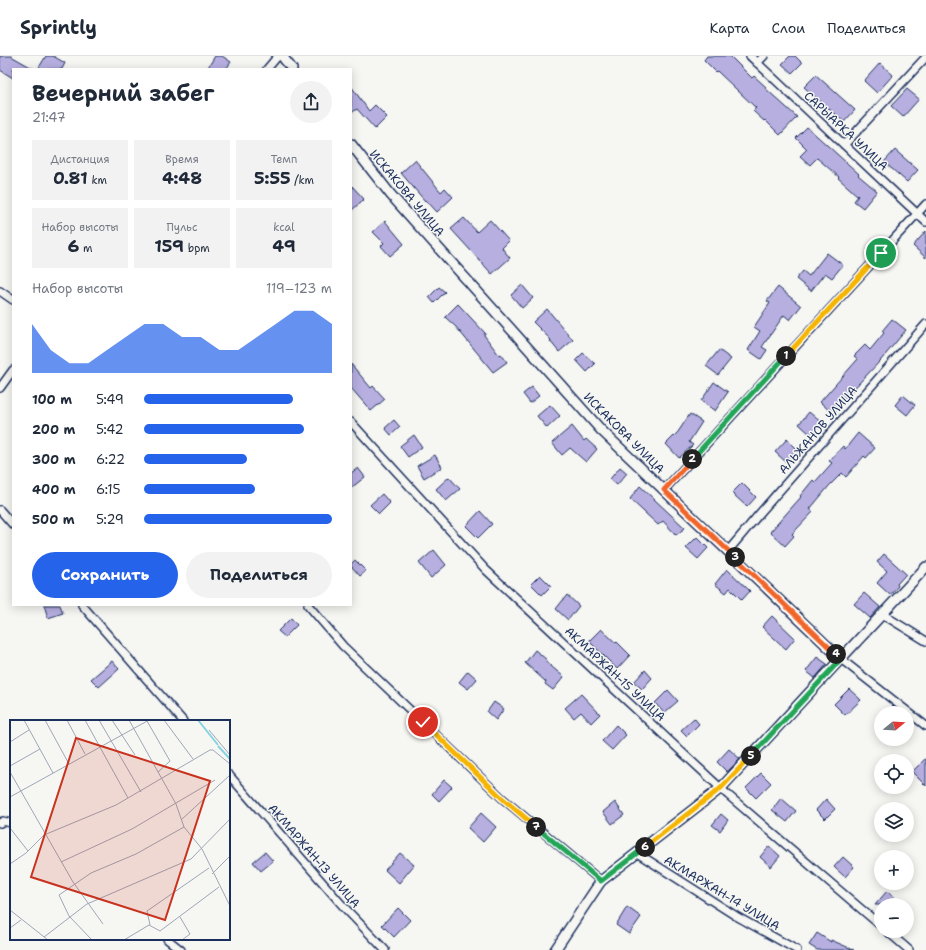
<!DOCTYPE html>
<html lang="ru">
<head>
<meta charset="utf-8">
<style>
	:root { --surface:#fff; --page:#f2f2f3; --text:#1f2937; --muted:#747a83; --line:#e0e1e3; --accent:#2563eb }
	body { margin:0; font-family:"Shantell Sans",sans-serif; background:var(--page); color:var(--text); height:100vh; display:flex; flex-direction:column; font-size:15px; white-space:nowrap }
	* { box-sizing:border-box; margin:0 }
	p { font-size:13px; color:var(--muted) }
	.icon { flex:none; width:22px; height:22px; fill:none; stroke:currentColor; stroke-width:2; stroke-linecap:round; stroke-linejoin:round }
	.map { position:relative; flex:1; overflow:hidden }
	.panel { position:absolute; left:12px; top:12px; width:340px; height:538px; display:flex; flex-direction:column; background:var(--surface); border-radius:0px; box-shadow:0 2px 10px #0003 }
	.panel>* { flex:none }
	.needle { width:26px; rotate:72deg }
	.controls { position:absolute; left:874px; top:650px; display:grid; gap:8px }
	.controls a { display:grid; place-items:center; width:40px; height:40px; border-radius:50%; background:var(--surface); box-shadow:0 2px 10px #0003; font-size:20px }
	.pin { position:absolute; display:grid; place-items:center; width:34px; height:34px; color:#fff; margin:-17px; border:2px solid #fff; border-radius:50%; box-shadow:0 1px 4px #0007 }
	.km { position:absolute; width:20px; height:20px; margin:-10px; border-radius:50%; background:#222; color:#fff; font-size:11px; line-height:20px; text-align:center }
	.round { display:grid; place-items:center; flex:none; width:42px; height:42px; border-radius:21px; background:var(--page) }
	.overview { display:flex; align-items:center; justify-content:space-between; height:68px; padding:0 20px }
	h1 { font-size:22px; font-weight:700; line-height:30px }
	.figures { display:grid; grid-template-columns:repeat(3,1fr); gap:6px; height:68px; padding:4px 20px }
	.figures div { display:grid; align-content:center; border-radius:0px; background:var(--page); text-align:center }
	.figures b { font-size:17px; font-weight:700 }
	.figures small { font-size:11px; font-weight:400 }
	.figures p { font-size:11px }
	.chart { height:112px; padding:8px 20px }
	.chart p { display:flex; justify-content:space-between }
	.chart svg { width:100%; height:72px; margin-top:4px; fill:var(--accent); opacity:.7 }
	.primary-button { display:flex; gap:8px; margin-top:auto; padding:8px 20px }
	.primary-button a { flex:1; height:46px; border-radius:24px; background:var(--accent); color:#fff; font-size:16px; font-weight:700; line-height:46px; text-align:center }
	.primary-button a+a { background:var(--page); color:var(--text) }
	ul { padding:0 20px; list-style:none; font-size:13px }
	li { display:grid; grid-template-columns:64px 48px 1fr; align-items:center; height:30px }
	li i { height:10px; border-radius:5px; background:var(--accent) }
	header { display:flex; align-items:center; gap:24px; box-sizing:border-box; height:56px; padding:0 20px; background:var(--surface); border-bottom:1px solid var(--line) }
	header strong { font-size:19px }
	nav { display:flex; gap:22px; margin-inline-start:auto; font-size:14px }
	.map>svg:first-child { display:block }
</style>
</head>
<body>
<header>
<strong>Sprintly</strong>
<nav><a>Карта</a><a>Слои</a><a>Поделиться</a></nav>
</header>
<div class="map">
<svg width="926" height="894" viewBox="0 0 926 894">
	<rect width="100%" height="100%" fill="#f6f6f2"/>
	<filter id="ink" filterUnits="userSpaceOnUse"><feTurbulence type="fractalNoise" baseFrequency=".025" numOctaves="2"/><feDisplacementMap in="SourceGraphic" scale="8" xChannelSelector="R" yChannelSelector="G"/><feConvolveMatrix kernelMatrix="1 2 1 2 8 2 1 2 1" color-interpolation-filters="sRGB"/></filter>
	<g filter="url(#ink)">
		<path fill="#b7afe0" stroke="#1b2f5e" d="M0,0H11L34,13H13V22L0,14Z
			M46,0H53L65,7L62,13H38Z
			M215,0H222L231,6L226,13H207Z
			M707,0H730L752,22L754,20L766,31L765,32L797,61L780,79L765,64L764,65L753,55L756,52L717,15L716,16L704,4Z
			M790,0H795L802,7L792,17L782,8Z
			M880,7L893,19L877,37L864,25Z
			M816,19L855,54L844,66L804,31Z
			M351,30L369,55L375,49L387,61L375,73L357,53L351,57Z
			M907,33L919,43L903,61L891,50Z
			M807,71L859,118L858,119L877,135L863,152L854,145L858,140L838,122L839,121L817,102L810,109L800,100L807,93L796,82Z
			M895,94L918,114L907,126L884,106Z
			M415,104L441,136L445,132L453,141L437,156L426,144L425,145L401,117Z
			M351,129L364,143L351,155Z
			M464,162L477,176L490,164L509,185L502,192L510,202L492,218L451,173Z
			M385,165L404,188L390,200L381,190L384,187L373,176Z
			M926,175V202L913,190Z
			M827,197L843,209L832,222L825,217L811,235L796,223L803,215L809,220Z
			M522,229L533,242L522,252L511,239Z
			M439,231L445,236L434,247L429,241Z
			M778,231L801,250L790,264L784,259L762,291L767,294L761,303L748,294L760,275L754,271L770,247L767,245Z
			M458,248L485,277L484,279L499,299L501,298L507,306L493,316L456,271L445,261Z
			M547,253L573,284L559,296L550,285L551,284L533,266Z
			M892,263L906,274L881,304L846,341L847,342L833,358L820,346L858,303L854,300L865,289L870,294L884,277L882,275Z
			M719,294L731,303L718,319L706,310Z
			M583,297L595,308L587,316L576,304Z
			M351,308L371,332L373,330L385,343L371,355L351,332Z
			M714,326L728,336L715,355L701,345Z
			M532,331L539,340L530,347L523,338Z
			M903,339L915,349L907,359L895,349Z
			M550,349L560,360L547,372L537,360Z
			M809,356L822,367L811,379L799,368Z
			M690,358L702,366L689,386L693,389L679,402L666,388L678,376Z
			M394,364L400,371L391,379L385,372Z
			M572,370L584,385L586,383L597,393L586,406L570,392L562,399L552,387Z
			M858,377L875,392L866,402L864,400L846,421L842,417L829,430L810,453L813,456L792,478L794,480L785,490L770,476L801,441L800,440L813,424L815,426L832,407L829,405L843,390L845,393Z
			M414,379L422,391L408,401L400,390Z
			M787,383L800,396L788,408L775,396Z
			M435,399L442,411L424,422L417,410Z
			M620,411L627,417L617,429L610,423Z
			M358,412L365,421L351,432V417Z
			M449,421L460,433L446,445L436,433Z
			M742,427L756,441L747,451L732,437Z
			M640,430L685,472L676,479L663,465L658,469L630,443Z
			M382,438L390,447L379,458L370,449Z
			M480,455L492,468L478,482L466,470Z
			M697,481L708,492L698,503L686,492Z
			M434,494L446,509L431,522L419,507Z
			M884,498L906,518L897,528L898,530L890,539L877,527L887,515L877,506Z
			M355,504L366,515L360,520L351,510V508Z
			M727,513L750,535L742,544L730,532L726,537L715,528Z
			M540,519L551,530L542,539L531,528Z
			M864,537L880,551L870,562L854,548Z
			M567,539L579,550L568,564L556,553Z
			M44,549H60L63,557L48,562Z
			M772,560L795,582L786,593L762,571Z
			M291,562L297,569L285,581L278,575Z
			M601,573L616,587L617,586L630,599L617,613L589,585Z
			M535,594L547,604L546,606L564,621L553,634L545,628L546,626L525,607Z
			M817,601L827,608L815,622L806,615Z
			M112,605L119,613L99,631L91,623Z
			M645,614L652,622L642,633L634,626Z
			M468,615L477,623L468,633L459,626Z
			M849,633L861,644L845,659L834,648Z
			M668,634L678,645L664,657L655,647Z
			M581,638L600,658L591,667L581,656L574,662L565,652Z
			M494,646L504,653L496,664L487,656Z
			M694,662L699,668L687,680L681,674Z
			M616,669L626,679L612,694L602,685Z
			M729,693L740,703L727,716L717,706Z
			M926,702V730L912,716Z
			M761,717L771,727L756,742L746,732Z
			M444,724L452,731L439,745L432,738Z
			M781,742L796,755L787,766L772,754Z
			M826,743L835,753L825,763L816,754Z
			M615,746L624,759L612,768L603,756Z
			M481,757L496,771L483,786L468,772Z
			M721,758L728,764L720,775L712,769Z
			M769,790L780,800L771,811L760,801Z
			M265,796L273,805L261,815L253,806Z
			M400,797L414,809L399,827L385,814Z
			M843,801L854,811L845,821L834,811Z
			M887,835L902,849H875Z
			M627,851L641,861L629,878L616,869Z
			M398,852L410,864L394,881L382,869Z
			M817,877L831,886V884L854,894H817L809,889Z"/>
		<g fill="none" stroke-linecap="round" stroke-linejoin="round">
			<defs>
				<path id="minor" d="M750,0L926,166
					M757,7L764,0
					M267,13L278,0
					M844,89L926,1
					M0,235L13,244
					M0,332L13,314
					M351,366L486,514L728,739L881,870
					M664,434L926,148
					M0,454L13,469
					M728,495L760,457L926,268
					M82,549L183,665
					M308,549L343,590L502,742L601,825
					M882,558L926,585
					M841,603L926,670
					M229,719L343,850L385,894
					M0,767L3,765L11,767
					M637,797L736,860L797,894
					M887,875L909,894
					M167,883L181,894"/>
				<path id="tertiary" d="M282,0L292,13
					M351,88L391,139L601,374L841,603
					M555,894L601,825L721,732L926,511"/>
			</defs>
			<use href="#minor" stroke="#1b2f5e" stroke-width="10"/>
			<use href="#tertiary" stroke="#1b2f5e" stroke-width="12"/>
			<use href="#minor" stroke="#f6f6f2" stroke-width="7"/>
			<use href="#tertiary" stroke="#f6f6f2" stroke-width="9"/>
		</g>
	</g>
	<g fill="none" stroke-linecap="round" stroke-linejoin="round" filter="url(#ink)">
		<defs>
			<path id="split-1" d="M786,300L881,197"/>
			<path id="split-2" d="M692,403L786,300"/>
			<path id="split-3" d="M692,403L664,434L735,501"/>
			<path id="split-4" d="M735,501L836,598"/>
			<path id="split-5" d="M751,700L841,603L836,598"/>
			<path id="split-6" d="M645,791L721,732L751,700"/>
			<path id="split-7" d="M536,771L601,825L645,791"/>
			<path id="split-8" d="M423,666L502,742L536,771"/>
		</defs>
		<use href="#split-1" stroke="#fff" stroke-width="8"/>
		<use href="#split-2" stroke="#fff" stroke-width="8"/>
		<use href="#split-3" stroke="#fff" stroke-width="8"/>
		<use href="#split-4" stroke="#fff" stroke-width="8"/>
		<use href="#split-5" stroke="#fff" stroke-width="8"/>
		<use href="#split-6" stroke="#fff" stroke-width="8"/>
		<use href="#split-7" stroke="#fff" stroke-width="8"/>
		<use href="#split-8" stroke="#fff" stroke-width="8"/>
		<use href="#split-1" stroke="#f5b400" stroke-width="5"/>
		<use href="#split-2" stroke="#22a559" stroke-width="5"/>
		<use href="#split-3" stroke="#f0652b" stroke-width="5"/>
		<use href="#split-4" stroke="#f0652b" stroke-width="5"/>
		<use href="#split-5" stroke="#22a559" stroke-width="5"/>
		<use href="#split-6" stroke="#f5b400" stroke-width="5"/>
		<use href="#split-7" stroke="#22a559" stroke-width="5"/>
		<use href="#split-8" stroke="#f5b400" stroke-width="5"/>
	</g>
	<g text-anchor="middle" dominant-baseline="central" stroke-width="3" stroke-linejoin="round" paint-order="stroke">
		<g font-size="12" fill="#1b2f5e" stroke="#f6f6f2">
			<text transform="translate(846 75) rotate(43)">САРЫАРКА УЛИЦА</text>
			<text transform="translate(407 137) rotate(50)">ИСКАКОВА УЛИЦА</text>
			<text transform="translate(818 374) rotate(-49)">АЛЬЖАНОВ УЛИЦА</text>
			<text transform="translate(624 377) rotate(45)">ИСКАКОВА УЛИЦА</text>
			<text transform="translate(615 618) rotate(43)">АКМАРЖАН-15 УЛИЦА</text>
			<text transform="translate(314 800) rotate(49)">АКМАРЖАН-13 УЛИЦА</text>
			<text transform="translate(722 837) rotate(31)">АКМАРЖАН-14 УЛИЦА</text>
		</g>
	</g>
	<g transform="translate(10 664)">
		<rect width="220" height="220" fill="#f6f6f2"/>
		<path fill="none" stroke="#85d4e2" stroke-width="2" d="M188,0L208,25M208,26L220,39"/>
		<path fill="none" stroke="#9ea6b7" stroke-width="1" d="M14,0L43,53M35,0L59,44M57,0L75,34M75,0L118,78M89,0L131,72M102,0L125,35M119,0L166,84L174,107L192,129L220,186M154,0L183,39M137,1L160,41L148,52M199,10L220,35M0,22L19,10M0,46L30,29M0,52L63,162L93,204M0,77L139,0M171,100L220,55M0,108L18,131M51,142L122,109L205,60M0,144L16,133L34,115L106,85L200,30H203L220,44M202,154L220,136M0,190L38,220M170,197L180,214L172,220M140,205L137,191L199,148M0,208L11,200M34,217L77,184L181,139L220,99M82,220L59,196L49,175L81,153L126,134L174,107M114,220L139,205L150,211L209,167"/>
		<path fill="#c8321e" fill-opacity="0.15" stroke="#c8321e" stroke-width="2" d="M66,18L200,61L155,200L21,157Z"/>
		<rect width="220" height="220" fill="none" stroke="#1b2f5e" stroke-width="2"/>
	</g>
</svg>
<div class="controls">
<a><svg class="needle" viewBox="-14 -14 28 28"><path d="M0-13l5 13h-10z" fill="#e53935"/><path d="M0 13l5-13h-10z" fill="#747a83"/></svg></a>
<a><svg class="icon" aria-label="locate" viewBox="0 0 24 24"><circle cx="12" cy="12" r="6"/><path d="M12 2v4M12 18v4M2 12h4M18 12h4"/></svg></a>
<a><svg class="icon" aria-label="layers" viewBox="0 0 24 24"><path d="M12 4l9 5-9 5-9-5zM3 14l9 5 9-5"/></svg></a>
<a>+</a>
<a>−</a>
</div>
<div class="pin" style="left:881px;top:197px;background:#1e9e55"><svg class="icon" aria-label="arrive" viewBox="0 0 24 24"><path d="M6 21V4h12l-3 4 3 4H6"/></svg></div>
<div class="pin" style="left:423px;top:666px;background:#d93025"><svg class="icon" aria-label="check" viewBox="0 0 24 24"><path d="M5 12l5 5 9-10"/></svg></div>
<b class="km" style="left:786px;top:300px">1</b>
<b class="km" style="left:692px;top:403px">2</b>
<b class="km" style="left:735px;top:501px">3</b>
<b class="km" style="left:836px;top:598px">4</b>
<b class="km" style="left:751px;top:700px">5</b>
<b class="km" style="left:645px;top:791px">6</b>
<b class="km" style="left:536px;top:771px">7</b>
<section class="panel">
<div class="overview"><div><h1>Вечерний забег</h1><p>21:47</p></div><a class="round"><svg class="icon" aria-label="share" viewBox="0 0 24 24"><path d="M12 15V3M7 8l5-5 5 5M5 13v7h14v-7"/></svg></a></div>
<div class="figures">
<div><p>Дистанция</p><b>0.81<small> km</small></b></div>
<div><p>Время</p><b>4:48</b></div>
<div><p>Темп</p><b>5:55<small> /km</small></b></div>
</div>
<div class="figures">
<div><p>Набор высоты</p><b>6<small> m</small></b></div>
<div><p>Пульс</p><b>159<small> bpm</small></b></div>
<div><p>kcal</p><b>49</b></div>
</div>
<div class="chart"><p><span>Набор высоты</span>119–123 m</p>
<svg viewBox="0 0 160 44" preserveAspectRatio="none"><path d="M0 44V14L10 30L20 38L30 38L40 30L50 22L60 14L70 14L80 22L90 22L100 30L110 30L120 22L130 14L140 6L150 6L160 14V44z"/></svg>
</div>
<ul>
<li><b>100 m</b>5:49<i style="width:79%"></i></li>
<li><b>200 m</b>5:42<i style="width:85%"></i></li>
<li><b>300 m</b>6:22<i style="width:55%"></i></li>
<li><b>400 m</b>6:15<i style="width:59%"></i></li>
<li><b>500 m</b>5:29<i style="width:100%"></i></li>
</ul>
<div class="primary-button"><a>Сохранить</a><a>Поделиться</a></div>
</section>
</div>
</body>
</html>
